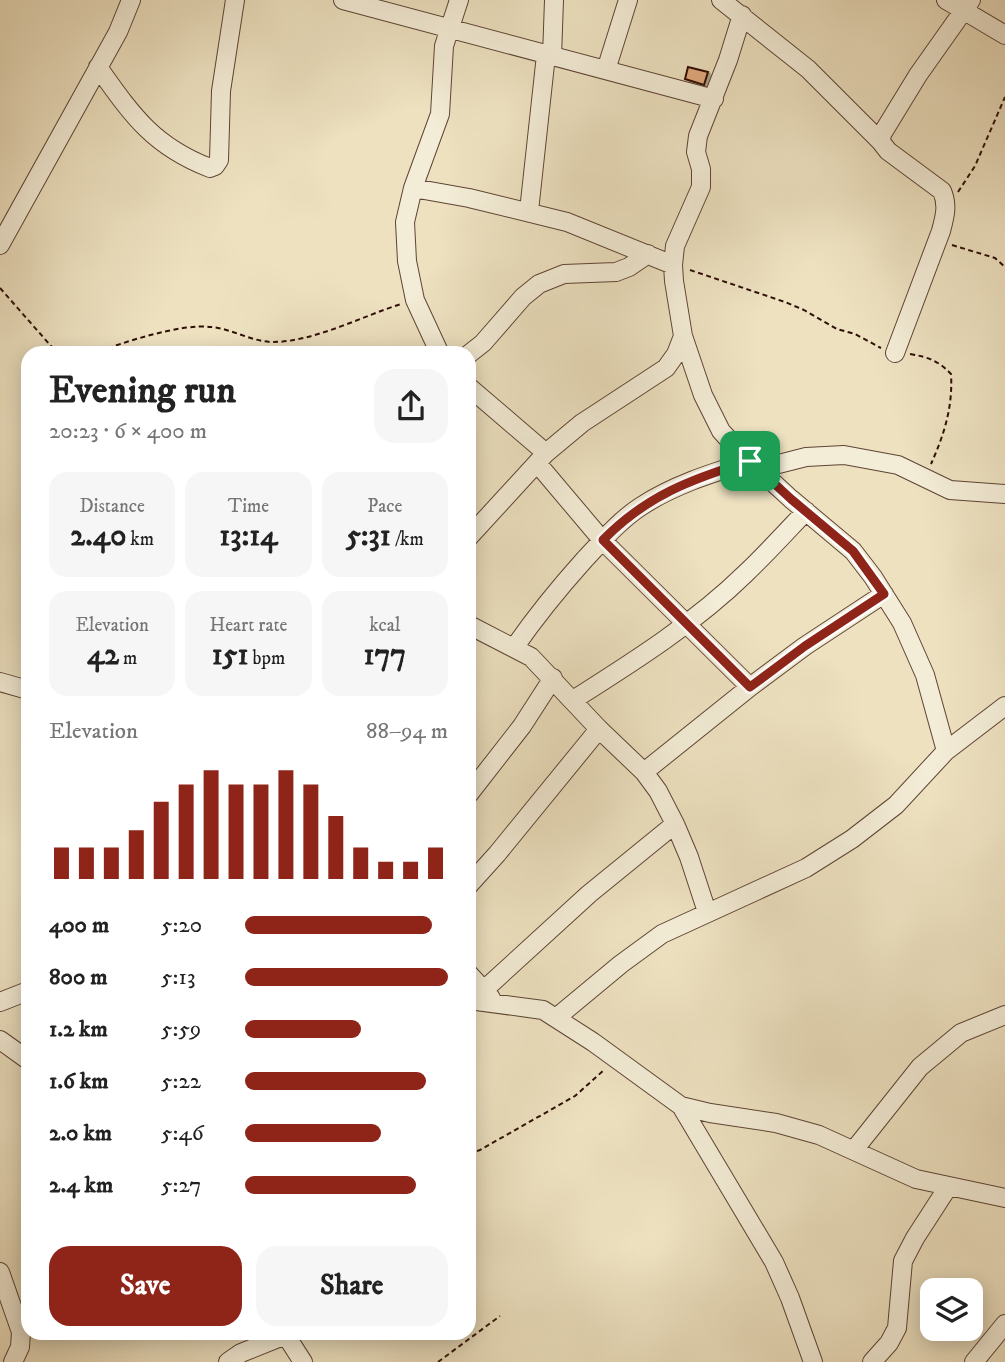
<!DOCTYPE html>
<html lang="en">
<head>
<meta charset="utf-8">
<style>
	:root { --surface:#fff; --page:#f6f6f6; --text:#222; --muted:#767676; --accent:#8f2418 }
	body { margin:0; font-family:"IM FELL DW Pica",serif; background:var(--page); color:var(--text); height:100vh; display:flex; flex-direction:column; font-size:26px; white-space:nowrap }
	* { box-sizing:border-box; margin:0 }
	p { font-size:23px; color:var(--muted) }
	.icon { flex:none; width:38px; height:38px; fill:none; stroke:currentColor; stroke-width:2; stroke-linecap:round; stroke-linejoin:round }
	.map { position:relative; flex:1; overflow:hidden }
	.details { position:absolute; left:21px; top:346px; width:455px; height:994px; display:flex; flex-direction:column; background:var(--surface); border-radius:21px; box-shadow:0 4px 18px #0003 }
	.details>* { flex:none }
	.fabs { position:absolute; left:920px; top:1278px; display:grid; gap:14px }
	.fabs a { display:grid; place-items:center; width:63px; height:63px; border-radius:14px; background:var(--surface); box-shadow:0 4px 18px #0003; font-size:35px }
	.pin { position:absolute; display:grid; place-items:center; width:60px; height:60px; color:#fff; margin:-30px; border-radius:14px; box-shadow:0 4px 10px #0006 }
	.round { display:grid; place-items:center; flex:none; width:74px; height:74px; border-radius:21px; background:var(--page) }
	.overview { display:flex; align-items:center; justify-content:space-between; height:119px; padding:0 28px }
	h1 { font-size:38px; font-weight:700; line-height:52px }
	.metrics { display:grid; grid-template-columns:repeat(3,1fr); gap:10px; height:119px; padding:7px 28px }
	.metrics div { display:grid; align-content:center; border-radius:18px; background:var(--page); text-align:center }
	.metrics b { font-size:30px; font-weight:700 }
	.metrics small { font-size:19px; font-weight:400 }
	.metrics p { font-size:19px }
	.chart { height:196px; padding:14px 28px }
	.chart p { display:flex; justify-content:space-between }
	.chart svg { width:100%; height:126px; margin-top:7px; stroke:var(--accent); stroke-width:6 }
	.cta { display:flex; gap:14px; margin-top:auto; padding:14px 28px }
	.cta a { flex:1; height:80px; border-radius:21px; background:var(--accent); color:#fff; font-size:28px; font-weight:700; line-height:80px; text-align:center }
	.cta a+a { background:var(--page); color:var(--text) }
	ul { padding:0 28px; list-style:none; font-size:23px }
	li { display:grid; grid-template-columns:112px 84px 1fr; align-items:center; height:52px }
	li i { height:18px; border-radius:9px; background:var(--accent) }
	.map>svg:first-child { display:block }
</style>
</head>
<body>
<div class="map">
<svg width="1005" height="1362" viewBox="0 0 1005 1362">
	<defs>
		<filter id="shadow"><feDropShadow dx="4.5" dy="2.5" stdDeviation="0" flood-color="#0004"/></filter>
	</defs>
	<rect width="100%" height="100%" fill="#ede1c0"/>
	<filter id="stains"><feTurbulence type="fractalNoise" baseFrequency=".00286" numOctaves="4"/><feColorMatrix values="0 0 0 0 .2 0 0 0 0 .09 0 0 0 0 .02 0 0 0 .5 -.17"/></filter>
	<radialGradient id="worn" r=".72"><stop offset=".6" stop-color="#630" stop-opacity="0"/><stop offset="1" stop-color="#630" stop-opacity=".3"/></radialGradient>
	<path fill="#e3a97e" stroke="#2f1006" stroke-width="2" filter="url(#shadow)" d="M688,67L708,72L704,85L685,79Z"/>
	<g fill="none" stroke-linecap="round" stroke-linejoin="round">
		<defs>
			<path id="minor" d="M343,0L714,99
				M721,0L808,69L881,142
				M946,0L1005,35
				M552,57L554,0
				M98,67C132,115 153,146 210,168L215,166L219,160L221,91L235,0
				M606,70L628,0
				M413,188L469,198L567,222L673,265
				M529,211L546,55
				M0,245L118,32L131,0
				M683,336L703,395L721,431L741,453L791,499L853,551L873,577L902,623L925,675L946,751
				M895,353L941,231C945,216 948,205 942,191L888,151L881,142L882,134L918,75L971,0
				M440,354L415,300L407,261L405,222L413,188L440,114L444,46L459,0
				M469,354L483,343L523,297L539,284L564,274L616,272L629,267L648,254
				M469,387L546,453
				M537,463L602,540L750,687
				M759,469L806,457L844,455L898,465L950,490L1005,494
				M469,537L546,453L582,423L666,368L676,354L683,336L674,281L673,265L675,246L701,187V169L696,152L698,136L728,60L742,15
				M469,625L531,657L599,729L644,772L658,791L675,824L689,857L707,912
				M514,648C536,616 559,588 585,559C602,541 619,521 640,507C673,485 712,473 750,461
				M0,682L28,690
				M573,700C633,662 695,623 746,573C767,553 786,532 806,511
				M644,772L750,687L805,646L884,594
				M469,794L522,726L553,678
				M469,885L497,854L599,729
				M469,974L491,998
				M484,990L589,894L675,824
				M469,1000L543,1010L593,1042L681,1106L710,1113L776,1123L819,1135L916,1179L1005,1198
				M0,1002L28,991
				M556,1018L621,964L662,934L806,868L852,839L896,805L946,751L1005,706
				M0,1040L28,1060
				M681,1106L774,1262L790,1298L813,1362
				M854,1150L920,1067L961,1033L1005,1015
				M0,1272L21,1332L20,1347L13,1362
				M285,1334L303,1362
				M228,1362L241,1353L286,1335
				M872,1362L889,1343L897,1328L903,1261L915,1238L948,1187
				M974,1362L1005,1324"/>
		</defs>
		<use href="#minor" stroke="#5e4434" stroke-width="20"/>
		<path stroke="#2f1006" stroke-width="2" stroke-dasharray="5 3.5" stroke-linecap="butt" d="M958,192L975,166L1005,97
			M952,245L995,258L1005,267
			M690,270L785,302L804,310L837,329L855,334L881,348
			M0,288L58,354
			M92,354C121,343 181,323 211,327C233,329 252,342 273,342C313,342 363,316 401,304
			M910,354C928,357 939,361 951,374C953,407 944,435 931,464
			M469,1154L480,1150L575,1096L604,1070
			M438,1362L500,1316"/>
		<use href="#minor" stroke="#f3ecd6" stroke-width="18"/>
	</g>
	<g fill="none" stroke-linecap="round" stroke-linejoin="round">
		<defs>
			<path id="route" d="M750,461L791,499L853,551L884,594L805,646L750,687L603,540C646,496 691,479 750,461Z"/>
		</defs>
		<use href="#route" stroke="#fff" stroke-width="14"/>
		<use href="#route" stroke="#8f2418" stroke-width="9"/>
	</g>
	<rect width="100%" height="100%" filter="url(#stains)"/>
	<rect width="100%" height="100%" fill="url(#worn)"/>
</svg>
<div class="fabs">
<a><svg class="icon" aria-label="layers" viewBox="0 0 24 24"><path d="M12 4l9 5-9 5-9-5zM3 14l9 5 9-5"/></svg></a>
</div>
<div class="pin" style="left:750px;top:461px;background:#1e9e55"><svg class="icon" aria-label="arrive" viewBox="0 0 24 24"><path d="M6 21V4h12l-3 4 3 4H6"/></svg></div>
<section class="details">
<div class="overview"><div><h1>Evening run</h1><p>20:23 · 6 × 400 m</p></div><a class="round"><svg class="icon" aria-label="share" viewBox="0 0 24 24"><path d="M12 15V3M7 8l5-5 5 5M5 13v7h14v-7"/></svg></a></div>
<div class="metrics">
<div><p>Distance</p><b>2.40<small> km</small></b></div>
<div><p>Time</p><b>13:14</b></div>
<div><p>Pace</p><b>5:31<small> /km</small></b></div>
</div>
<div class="metrics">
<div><p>Elevation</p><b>42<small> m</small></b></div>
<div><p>Heart rate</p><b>151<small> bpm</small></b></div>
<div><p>kcal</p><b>177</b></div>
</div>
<div class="chart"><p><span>Elevation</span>88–94 m</p>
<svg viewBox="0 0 160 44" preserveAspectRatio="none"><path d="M5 44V33M15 44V33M25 44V33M35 44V27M45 44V17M55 44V11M65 44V6M75 44V11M85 44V11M95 44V6M105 44V11M115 44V22M125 44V33M135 44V38M145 44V38M155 44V33"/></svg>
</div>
<ul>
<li><b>400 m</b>5:20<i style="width:92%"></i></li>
<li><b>800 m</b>5:13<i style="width:100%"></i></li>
<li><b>1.2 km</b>5:59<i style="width:57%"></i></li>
<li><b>1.6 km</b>5:22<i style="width:89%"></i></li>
<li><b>2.0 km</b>5:46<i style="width:67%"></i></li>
<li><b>2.4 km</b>5:27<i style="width:84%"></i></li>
</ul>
<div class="cta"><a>Save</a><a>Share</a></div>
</section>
</div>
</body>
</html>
